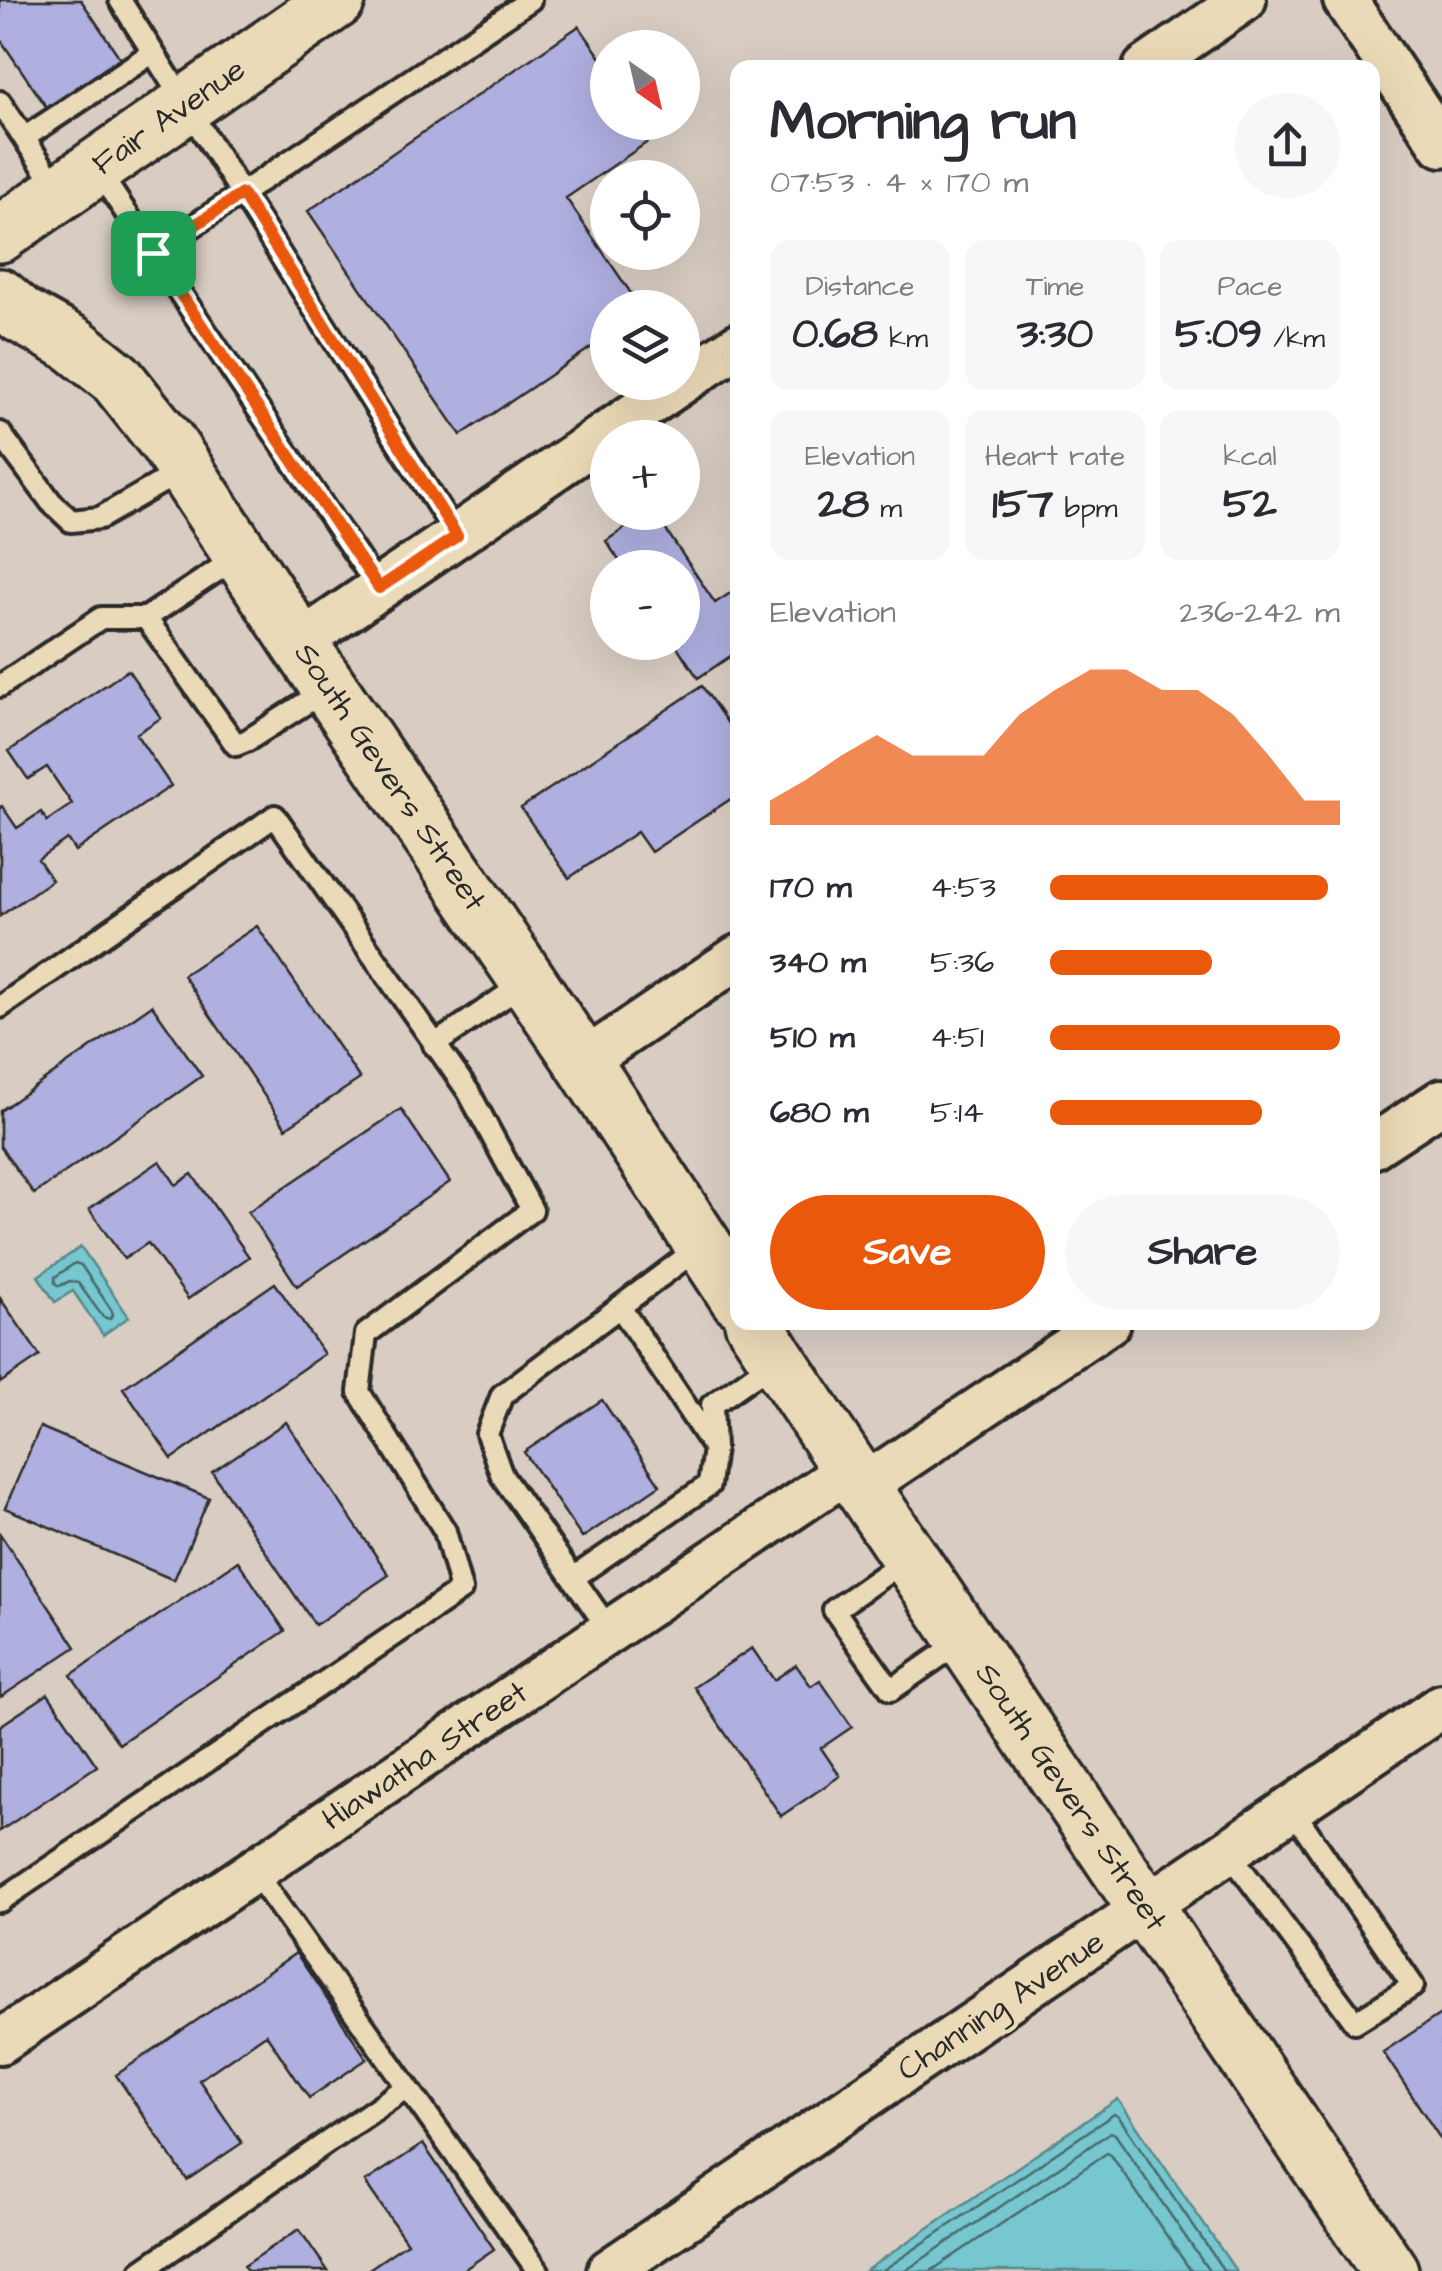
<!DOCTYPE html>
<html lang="en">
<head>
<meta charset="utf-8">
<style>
	:root { --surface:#fff; --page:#f7f7f7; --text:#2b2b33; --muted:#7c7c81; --accent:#ea580c }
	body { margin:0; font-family:"Architects Daughter",sans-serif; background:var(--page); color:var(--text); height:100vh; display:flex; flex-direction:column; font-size:38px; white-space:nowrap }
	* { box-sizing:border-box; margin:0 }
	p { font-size:32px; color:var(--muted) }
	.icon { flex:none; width:55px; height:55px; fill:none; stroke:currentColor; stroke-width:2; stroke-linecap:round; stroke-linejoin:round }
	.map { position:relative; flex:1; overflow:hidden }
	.details { position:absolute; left:730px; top:60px; width:650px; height:1270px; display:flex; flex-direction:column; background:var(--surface); border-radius:20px; box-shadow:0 10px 40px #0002 }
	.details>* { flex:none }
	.needle { width:65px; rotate:146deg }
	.controls { position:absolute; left:590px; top:30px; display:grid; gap:20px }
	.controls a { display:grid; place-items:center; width:110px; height:110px; border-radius:50%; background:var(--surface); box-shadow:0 10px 40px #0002; font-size:50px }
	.pin { position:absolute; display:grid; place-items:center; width:85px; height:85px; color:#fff; margin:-42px; border-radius:20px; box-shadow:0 5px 15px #0006 }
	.round { display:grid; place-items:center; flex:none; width:105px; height:105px; border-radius:52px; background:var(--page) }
	.headline { display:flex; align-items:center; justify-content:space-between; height:170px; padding:0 40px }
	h1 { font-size:55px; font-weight:800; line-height:75px }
	.figures { display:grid; grid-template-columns:repeat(3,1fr); gap:15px; height:170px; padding:10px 40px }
	.figures div { display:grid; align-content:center; border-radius:20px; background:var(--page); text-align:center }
	.figures b { font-size:42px; font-weight:800 }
	.figures small { font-size:28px; font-weight:400 }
	.figures p { font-size:28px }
	.chart { height:280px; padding:20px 40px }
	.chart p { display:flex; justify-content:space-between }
	.chart svg { width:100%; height:180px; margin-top:10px; fill:var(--accent); opacity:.7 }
	.cta { display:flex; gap:20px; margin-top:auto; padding:20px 40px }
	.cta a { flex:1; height:115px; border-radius:60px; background:var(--accent); color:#fff; font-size:40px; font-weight:800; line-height:115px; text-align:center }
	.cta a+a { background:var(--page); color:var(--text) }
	ul { padding:0 40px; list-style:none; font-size:32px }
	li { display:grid; grid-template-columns:160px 120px 1fr; align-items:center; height:75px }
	li i { height:25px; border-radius:12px; background:var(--accent) }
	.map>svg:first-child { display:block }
</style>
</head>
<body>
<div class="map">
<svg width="1442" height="2271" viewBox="0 0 1442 2271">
	<rect width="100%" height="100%" fill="#d9cdc3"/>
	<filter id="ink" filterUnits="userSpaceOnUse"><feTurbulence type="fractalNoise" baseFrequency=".01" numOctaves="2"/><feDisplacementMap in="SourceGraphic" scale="20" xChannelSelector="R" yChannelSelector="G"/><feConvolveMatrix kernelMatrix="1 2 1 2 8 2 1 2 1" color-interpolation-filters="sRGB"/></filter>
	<g filter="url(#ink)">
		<path fill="#76c7cf" stroke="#58898d" stroke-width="2.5" d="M81,1247L129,1317L103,1335L73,1291L55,1302L38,1276Z
			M1118,2099L1236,2271H865Z"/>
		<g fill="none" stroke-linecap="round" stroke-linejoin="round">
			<path stroke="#49696d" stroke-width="2.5" d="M75,1263L81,1265L112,1311L113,1315L110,1319L103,1317L78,1283L70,1281L59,1286L55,1283V1277Z
				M882,2271L1114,2114L1119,2117L1224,2271
				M905,2271L1111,2132L1115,2134L1209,2271
				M931,2271L1107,2153L1111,2155L1191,2271"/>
		</g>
		<path fill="#afafe0" stroke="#2b2b2b" stroke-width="2.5" d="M0,0H81L120,58L47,108L0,39Z
			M579,26L608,68V122H645L655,137L566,198L641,308H608V336L461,435L308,211Z
			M648,512H654L715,603L738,588V651L698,678L674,642H682V568H624L606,541Z
			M128,670L161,718L136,734L171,786L75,851L67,839L38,859L52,880L0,916V807L2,806L17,828L41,812L47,821L72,804L47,767L28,779L9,751Z
			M702,686L738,738V794L651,852L637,832L569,878L521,808Z
			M257,926L360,1079L286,1128L183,975Z
			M152,1005L202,1076L34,1194L0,1146V1111Z
			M401,1109L450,1182L297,1286L248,1212Z
			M160,1161L176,1185L192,1174L249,1257L188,1299L148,1243L124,1259L89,1209Z
			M275,1283L324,1354L172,1459L123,1388Z
			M0,1298L40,1356L0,1383Z
			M602,1400L660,1485L582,1538L524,1452Z
			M286,1422L389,1575L315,1625L212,1472Z
			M40,1427L209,1498L174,1580L5,1508Z
			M0,1534L76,1647L1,1697L0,1696Z
			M238,1561L285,1631L119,1744L71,1675Z
			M752,1648L774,1680L796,1665L811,1686L820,1680L852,1727L821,1748L840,1776L781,1816L694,1687Z
			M48,1694L97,1766L0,1831V1726Z
			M296,1953L367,2059L309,2098L266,2034L199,2080L242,2143L187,2180L116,2075Z
			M1442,2013V2141L1383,2052Z
			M423,2144L494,2249L462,2271H366L407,2243L365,2182Z
			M299,2229L328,2271H247L244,2266Z"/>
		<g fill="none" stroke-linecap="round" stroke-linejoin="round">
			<defs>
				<path id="lane" d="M120,0L457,536
					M0,102L24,138
					M98,171L379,589
					M60,192L24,138L152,53
					M153,253L530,0
					M0,433L51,502L71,521L100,518L183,470
					M239,556L146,618L236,745L248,740L329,688
					M0,686L101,618H146
					M0,1007L275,816L468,1091L532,1210L366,1334L359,1392L445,1531L461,1590L0,1901
					M434,1045L526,982
					M620,1307L713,1447
					M908,1558L834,1610L891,1690L963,1640
					M573,1578L709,1485L714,1448L712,1405L776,1360
					M610,1631L502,1476L487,1434L502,1395L701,1246
					M1228,1851L1355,2022L1413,1986L1292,1809
					M254,1871L538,2271
					M141,2271L407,2087"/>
				<path id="street" d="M1345,0L1442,145
					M1145,68L1244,0
					M682,382L738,345
					M299,643L682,382
					M583,1062L738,957
					M1372,1147L1442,1101
					M862,1487L1109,1322
					M0,2042L850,1469
					M609,2271L1442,1706"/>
				<path id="secondary" d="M0,234L337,0
					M0,297L21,315L73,344L117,379L167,442L299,643L583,1062L738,1298
					M753,1322L850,1469L1390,2271"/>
			</defs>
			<use href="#lane" stroke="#2b2b2b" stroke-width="28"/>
			<use href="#street" stroke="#2b2b2b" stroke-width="50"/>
			<use href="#secondary" stroke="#2b2b2b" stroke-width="62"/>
			<use href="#lane" stroke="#ebdab7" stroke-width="20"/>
			<use href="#street" stroke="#ebdab7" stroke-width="42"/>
			<use href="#secondary" stroke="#ebdab7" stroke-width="55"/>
		</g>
	</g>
	<g fill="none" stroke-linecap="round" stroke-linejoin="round" filter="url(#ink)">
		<defs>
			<path id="route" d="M242,194L457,536L379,588L153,253Z"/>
		</defs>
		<use href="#route" stroke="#fff" stroke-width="20"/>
		<use href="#route" stroke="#ea580c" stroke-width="12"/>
	</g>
	<g text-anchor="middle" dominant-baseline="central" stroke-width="8" stroke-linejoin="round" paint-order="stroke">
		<g font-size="32" fill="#2b2b2b" stroke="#ebdab7">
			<text transform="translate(169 117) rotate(-35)">Fair Avenue</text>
			<text transform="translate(390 777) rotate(56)">South Gevers Street</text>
			<text transform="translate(425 1756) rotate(-34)">Hiawatha Street</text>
			<text transform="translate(1071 1797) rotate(56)">South Gevers Street</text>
			<text transform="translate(1001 2006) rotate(-34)">Channing Avenue</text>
		</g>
	</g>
</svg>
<div class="controls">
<a><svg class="needle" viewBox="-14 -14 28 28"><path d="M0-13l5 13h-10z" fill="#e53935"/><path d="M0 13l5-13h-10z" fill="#7c7c81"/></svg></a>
<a><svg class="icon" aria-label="locate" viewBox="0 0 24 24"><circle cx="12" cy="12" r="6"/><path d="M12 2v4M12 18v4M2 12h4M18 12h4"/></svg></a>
<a><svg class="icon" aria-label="layers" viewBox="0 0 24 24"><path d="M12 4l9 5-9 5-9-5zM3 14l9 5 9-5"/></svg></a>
<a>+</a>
<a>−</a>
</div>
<div class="pin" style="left:153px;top:253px;background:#1e9e55"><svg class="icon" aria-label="arrive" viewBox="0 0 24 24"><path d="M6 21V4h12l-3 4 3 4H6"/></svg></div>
<section class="details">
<div class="headline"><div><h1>Morning run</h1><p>07:53 · 4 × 170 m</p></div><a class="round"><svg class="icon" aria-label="share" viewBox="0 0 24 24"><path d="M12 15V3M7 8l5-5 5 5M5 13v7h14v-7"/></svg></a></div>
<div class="figures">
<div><p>Distance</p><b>0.68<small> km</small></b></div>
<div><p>Time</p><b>3:30</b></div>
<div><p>Pace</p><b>5:09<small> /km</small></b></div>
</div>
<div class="figures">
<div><p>Elevation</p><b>28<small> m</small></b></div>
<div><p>Heart rate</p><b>157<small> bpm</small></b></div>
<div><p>kcal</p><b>52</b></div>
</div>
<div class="chart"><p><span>Elevation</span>236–242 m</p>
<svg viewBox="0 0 160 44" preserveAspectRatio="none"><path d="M0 44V38L10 33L20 27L30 22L40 27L50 27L60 27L70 17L80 11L90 6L100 6L110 11L120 11L130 17L140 27L150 38L160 38V44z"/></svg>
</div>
<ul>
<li><b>170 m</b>4:53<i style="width:96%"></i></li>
<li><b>340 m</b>5:36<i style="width:56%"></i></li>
<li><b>510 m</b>4:51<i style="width:100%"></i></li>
<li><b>680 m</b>5:14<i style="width:73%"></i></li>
</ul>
<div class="cta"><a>Save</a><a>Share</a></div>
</section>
</div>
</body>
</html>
